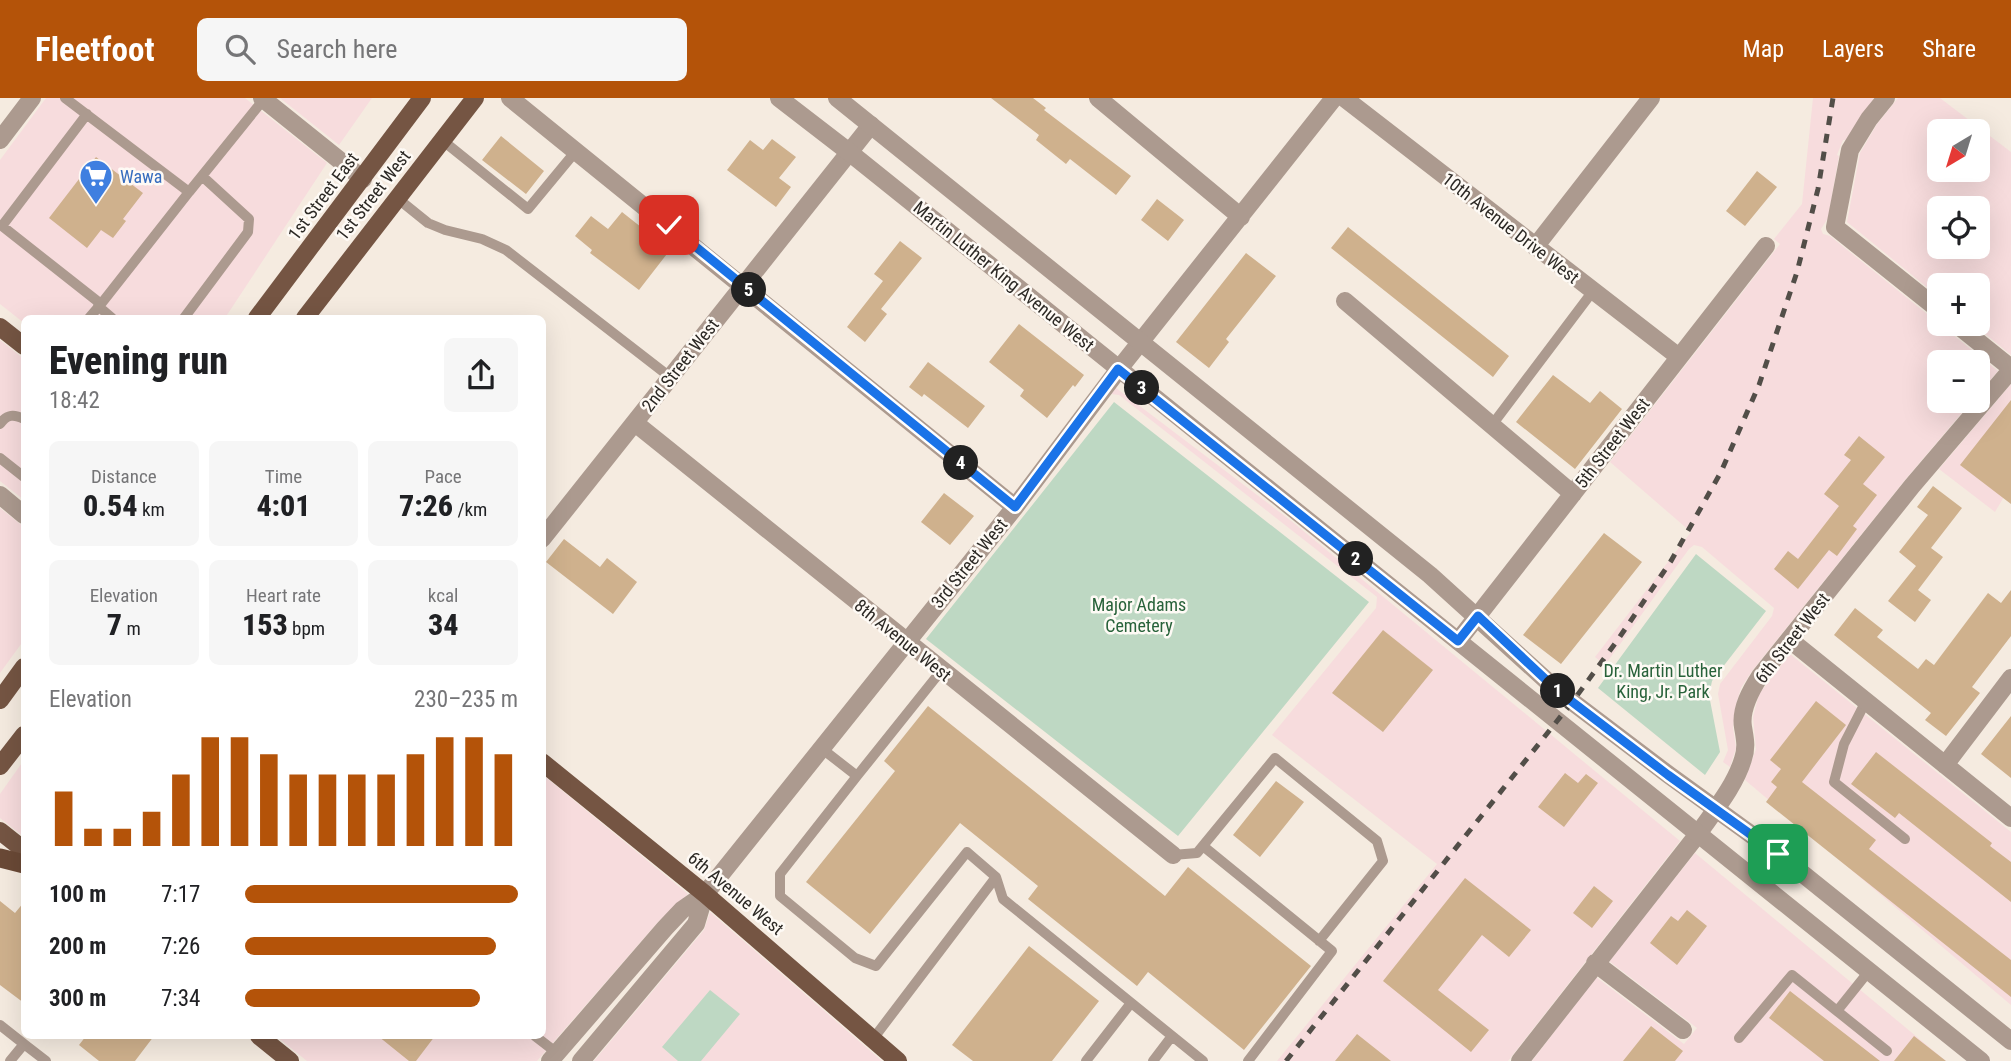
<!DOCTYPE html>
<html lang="en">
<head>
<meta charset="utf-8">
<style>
	:root { --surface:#fff; --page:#f6f6f6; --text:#202124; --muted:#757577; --accent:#b45309 }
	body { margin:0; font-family:"Roboto Condensed",sans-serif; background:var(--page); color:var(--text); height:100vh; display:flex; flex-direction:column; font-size:26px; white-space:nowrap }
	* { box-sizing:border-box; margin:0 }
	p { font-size:23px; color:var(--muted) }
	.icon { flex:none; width:38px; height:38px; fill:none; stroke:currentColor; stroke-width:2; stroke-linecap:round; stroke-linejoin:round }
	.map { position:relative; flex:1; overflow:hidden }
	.sheet { position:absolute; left:21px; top:217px; width:525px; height:724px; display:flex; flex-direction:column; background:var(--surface); border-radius:10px; box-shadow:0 7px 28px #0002 }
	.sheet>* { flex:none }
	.needle { width:46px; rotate:218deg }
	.controls { position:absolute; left:1927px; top:21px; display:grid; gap:14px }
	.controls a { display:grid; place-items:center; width:63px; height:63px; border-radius:10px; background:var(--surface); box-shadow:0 7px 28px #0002; font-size:35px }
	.pin { position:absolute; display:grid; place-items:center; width:60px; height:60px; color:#fff; margin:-30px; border-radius:14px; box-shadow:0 4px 10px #0006 }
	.km { position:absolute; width:35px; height:35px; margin:-18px; border-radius:50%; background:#222; color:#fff; font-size:19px; line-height:35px; text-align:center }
	.round { display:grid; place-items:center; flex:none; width:74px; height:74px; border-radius:10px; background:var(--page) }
	.summary { display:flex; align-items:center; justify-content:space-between; height:119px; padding:0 28px }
	h1 { font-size:38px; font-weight:800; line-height:52px }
	.stats { display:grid; grid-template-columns:repeat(3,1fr); gap:10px; height:119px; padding:7px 28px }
	.stats div { display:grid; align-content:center; border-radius:10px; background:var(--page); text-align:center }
	.stats b { font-size:30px; font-weight:800 }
	.stats small { font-size:19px; font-weight:400 }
	.stats p { font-size:19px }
	.chart { height:196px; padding:14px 28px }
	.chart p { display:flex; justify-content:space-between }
	.chart svg { width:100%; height:126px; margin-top:7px; stroke:var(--accent); stroke-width:6 }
	ul { padding:0 28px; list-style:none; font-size:23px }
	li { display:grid; grid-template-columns:112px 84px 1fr; align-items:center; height:52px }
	li i { height:18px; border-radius:9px; background:var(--accent) }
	header { display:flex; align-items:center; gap:42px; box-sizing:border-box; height:98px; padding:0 35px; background:var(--accent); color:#fff }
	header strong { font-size:33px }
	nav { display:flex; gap:38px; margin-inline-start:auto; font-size:24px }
	.search { width:490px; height:63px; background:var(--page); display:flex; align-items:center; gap:18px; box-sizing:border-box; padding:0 24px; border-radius:10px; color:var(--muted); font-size:26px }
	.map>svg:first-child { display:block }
</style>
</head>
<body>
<header>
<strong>Fleetfoot</strong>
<div class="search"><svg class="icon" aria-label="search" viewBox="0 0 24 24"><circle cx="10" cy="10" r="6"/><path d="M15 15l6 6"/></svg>Search here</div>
<nav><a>Map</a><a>Layers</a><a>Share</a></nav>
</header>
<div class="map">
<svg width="2011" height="963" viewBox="0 0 2011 963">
	<rect width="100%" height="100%" fill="#f5ebe0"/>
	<path fill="#f7dcdd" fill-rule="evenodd" d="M46,0H245L327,65L225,220H24V225L0,206V62Z
		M280,0H372L339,47Z
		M1813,0H1874L1846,42H1843L1837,57L1839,58L1828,120L1821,131L1823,136L1830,138L1998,273L1978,297V264H1939V303H1972L1905,382L1752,573L1741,590L1736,607L1733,630L1736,650L1730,669L1723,664L1728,652L1718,596L1720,586L1772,518L1774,510L1702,449L1694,447L1689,451L1605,567L1595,559L1691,434L1610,364L1780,146L1774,141L1802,106Z
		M1898,0H1940L2011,54V257L1973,226H1978V187H1939V199L1847,124L1860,55L1877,26ZM1978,33V72H1939V33ZM1978,110V149H1939V110Z
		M0,242L24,261V402L0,383Z
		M2011,286V387L1995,414L1939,371Z
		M1116,290L1290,422L1680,743L1508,963H1277L1437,766L1272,637L1376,510L1377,499L1119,297L1111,296Z
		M0,410L24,429V542L0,575Z
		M1790,556L2011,734V907L1745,682L1756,651L1753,619L1759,596Z
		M24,662V739L0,720V696Z
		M543,677L688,796L658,824L537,963H307L276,938H542Z
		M1695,755L1946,963H1532L1596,879L1684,946L1697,930L1609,863Z
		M710,814L882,963H594L704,832Z"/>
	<path fill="#bed8c3" d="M1114,304L1369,504L1178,738L926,541Z
		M1696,456L1766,513L1712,583L1709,597L1720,654L1705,677L1598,590Z
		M710,892L740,916L701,963H678L662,949Z"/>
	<path fill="#cfb18d" d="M991,0H1033L1046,10L1044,12L1131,78L1116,97L1070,61L1066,66L1036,42L1039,37Z
		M501,38L544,73L526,96L482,62Z
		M772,41L796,59L779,80L791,89L776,109L727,72L750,42L763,52Z
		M96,59L143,95L123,121L126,123L113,140L101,132L87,150L49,120Z
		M1757,73L1777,89L1745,128L1726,113Z
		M1157,101L1184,122L1168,143L1141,122Z
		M622,114L670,152L639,192L590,155L592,152L575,138L591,118L608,131Z
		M1348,129L1509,258L1493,279L1331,150Z
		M900,143L922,160L881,211L887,216L865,244L847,229L883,183L874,176Z
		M1246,155L1276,178L1226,241L1229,244L1209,270L1176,244Z
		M1019,226L1084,277L1075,289L1073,287L1047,320L1020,298L1024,292L989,264Z
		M928,264L985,308L968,330L924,296L922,299L909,289Z
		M1553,277L1590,305L1600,293L1622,311L1575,371L1516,324Z
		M2011,302V406L1960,367Z
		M1859,338L1885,359L1863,386L1877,397L1853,428L1857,431L1837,458L1829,452L1798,491L1774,471L1788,453L1798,461L1839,408L1824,396L1851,362L1844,357Z
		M1933,388L1962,410L1931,450L1943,459L1918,492L1931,502L1915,524L1888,503L1916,468L1899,454L1928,417L1917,409Z
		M944,395L974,418L950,447L921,424Z
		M1604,435L1642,464L1561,566L1523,537Z
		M564,441L600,469L607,460L637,484L613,516L546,464Z
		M2011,492V538L1972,589L1980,595L1946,638L1925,622L1931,615L1834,537L1855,510L1883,532L1877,539L1918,571L1926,561L1934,567L1988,495L2001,505Z
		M1383,532L1433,572L1383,634L1332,595Z
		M1816,603L1846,627L1802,684L1876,742L1869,751L2011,862V899L1766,704L1777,689L1771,684L1781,671L1770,662Z
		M928,608L1165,798L1188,769L1311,868L1244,952L1148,874L1137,888L1028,801L1038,788L960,725L870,836L806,784L895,673L884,663Z
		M2011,618V680L1981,656Z
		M1876,654L1992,745L1990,748L2011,764V804L1899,715L1895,720L1851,686Z
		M1565,675L1578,685L1586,676L1598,685L1564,729L1538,709Z
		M1276,683L1304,704L1260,759L1233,737Z
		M1465,780L1531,832L1509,859L1482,837L1438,892L1489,932L1471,954L1383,883Z
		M1594,788L1613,803L1592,830L1573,815Z
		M0,803L15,815L24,804V905L0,887Z
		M1687,812L1707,828L1677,867L1650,845L1671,818L1678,823Z
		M1029,848L1099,903L1052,963H973L952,947Z
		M1790,893L1880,963H1824L1769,920Z
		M1651,928L1683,953L1675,963H1623Z
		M1357,936L1391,963H1335Z
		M86,938H154L135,963H99L79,947Z
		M378,938H435L416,963H409Z
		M1914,938L1946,963H1894Z"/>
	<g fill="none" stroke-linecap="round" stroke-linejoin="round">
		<path stroke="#ac9a8f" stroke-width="10" d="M65,0L189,94L264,1
			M87,16L2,128L101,206L89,220
			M442,42L528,111L576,53
			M397,100L428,125L445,132L482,141L506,152L670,279
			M101,206L189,94
			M98,208L112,220
			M184,220L248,134L249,121L202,78
			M0,326C7,316 14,316 24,321
			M1492,327L1593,193
			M0,360L24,379
			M1866,603L1844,646L1834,684L1905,741
			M821,650L857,678L780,776V798L855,860L876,868L967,754L996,779L873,941
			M857,678L941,573
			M1203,748L1332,853L1248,963
			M1173,757L1197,755L1275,660L1377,743L1383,763L1319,843
			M996,779L1003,801L1203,963
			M1837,913L1887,953
			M0,927L24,946
			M535,938L557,955
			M1739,940L1792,877L1837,913L1869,873
			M10,963L24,946L46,963
			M1086,963L1131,905
			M1153,963L1172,938"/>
		<path stroke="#ac9a8f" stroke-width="18" d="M262,0L363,81
			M510,0L1015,409
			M1098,0L1241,119
			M1344,0L1679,259
			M1886,0L1869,21L1850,52L1835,129L1939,212
			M0,42L32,0
			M1535,149L1651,0
			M1345,203L1573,396
			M1956,226L2011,270
			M635,325L1173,757
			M0,397L24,417
			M542,441L871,27
			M1790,542L2011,720
			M1458,543L1766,148
			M1945,667L2011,580
			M1595,865L1683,932
			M550,963L665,830L682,812L705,796L1015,409L1119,271L1334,0
			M581,963L696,826L705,796
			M1520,963L1698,736C1714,713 1735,688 1743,661C1747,649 1745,641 1743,629C1740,611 1751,592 1760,578L1912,388L2011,272"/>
		<path stroke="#ac9a8f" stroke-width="18" d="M779,0L849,54L1981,963
			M837,0L1430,477L1558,593L1669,677L1778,756L2011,943"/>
		<path stroke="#755543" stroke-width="18" d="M257,220L422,0
			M305,220L475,0
			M0,229L24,248
			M0,602L24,569
			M542,664L705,796L898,963
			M0,668L24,637
			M0,733L24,752
			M259,938L290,963"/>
		<path stroke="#6a4936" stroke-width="19" d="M0,760L24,766"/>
		<path stroke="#524e48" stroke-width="5" stroke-dasharray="9 9" stroke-linecap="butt" d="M1286,963L1573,603L1617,543L1671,463L1721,374L1759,287L1797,174L1818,91L1833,0"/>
	</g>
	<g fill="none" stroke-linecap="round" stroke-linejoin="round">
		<defs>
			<path id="route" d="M669,127L1015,409L1118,271L1458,543L1478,518L1558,593L1668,677L1778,756"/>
		</defs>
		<use href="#route" stroke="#fff" stroke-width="14"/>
		<use href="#route" stroke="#1a73e8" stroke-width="9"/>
	</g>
	<defs>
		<symbol id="supermarket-pin" viewBox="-11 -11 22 30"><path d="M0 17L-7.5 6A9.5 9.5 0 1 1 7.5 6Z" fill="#3f7fe0" stroke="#fefaf5"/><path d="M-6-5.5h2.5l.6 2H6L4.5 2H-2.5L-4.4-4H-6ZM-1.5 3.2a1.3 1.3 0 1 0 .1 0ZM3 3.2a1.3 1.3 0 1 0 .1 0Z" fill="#fff"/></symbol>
	</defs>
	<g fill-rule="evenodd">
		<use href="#supermarket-pin" x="77" y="59" width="38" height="52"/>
	</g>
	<g text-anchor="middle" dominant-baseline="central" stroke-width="5" stroke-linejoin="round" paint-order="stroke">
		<g font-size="18" fill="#366cbe" stroke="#fefaf5" text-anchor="start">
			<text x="120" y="78">Wawa</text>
		</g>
		<g font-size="18" fill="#2c2925" stroke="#fefaf5">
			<text transform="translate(373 97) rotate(-52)">1st Street West</text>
			<text transform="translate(323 98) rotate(-53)">1st Street East</text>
			<text transform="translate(1511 130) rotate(38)">10th Avenue Drive West</text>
			<text transform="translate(1004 178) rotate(39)">Martin Luther King Avenue West</text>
			<text transform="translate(680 267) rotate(-52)">2nd Street West</text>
			<text transform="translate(1612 345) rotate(-52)">5th Street West</text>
			<text transform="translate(969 465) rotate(-51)">3rd Street West</text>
			<text transform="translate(1792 540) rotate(-52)">6th Street West</text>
			<text transform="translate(903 542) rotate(39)">8th Avenue West</text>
			<text transform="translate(736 795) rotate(40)">6th Avenue West</text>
		</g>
		<g font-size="18" fill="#28623a" stroke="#fefaf5">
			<text x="1139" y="506">Major Adams<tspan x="1139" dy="21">Cemetery</tspan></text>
			<text x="1663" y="572">Dr. Martin Luther<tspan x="1663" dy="21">King, Jr. Park</tspan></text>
		</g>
	</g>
</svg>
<div class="controls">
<a><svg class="needle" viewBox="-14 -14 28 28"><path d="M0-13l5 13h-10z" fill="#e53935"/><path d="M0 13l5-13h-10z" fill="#757577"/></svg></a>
<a><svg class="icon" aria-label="locate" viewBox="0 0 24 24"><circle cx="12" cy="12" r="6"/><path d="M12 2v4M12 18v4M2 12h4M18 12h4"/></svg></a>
<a>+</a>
<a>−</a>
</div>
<div class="pin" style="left:1778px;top:756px;background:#1e9e55"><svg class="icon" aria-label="arrive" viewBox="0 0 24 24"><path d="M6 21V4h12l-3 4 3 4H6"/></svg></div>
<div class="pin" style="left:669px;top:127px;background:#d93025"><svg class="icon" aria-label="check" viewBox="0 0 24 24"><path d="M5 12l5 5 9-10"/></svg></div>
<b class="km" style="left:1558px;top:593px">1</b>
<b class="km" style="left:1356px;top:461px">2</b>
<b class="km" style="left:1142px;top:290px">3</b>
<b class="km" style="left:961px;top:365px">4</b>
<b class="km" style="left:749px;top:192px">5</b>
<section class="sheet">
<div class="summary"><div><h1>Evening run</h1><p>18:42</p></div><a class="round"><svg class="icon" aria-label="share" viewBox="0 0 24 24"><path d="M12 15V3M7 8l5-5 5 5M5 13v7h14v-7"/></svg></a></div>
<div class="stats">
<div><p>Distance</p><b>0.54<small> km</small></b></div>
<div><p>Time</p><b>4:01</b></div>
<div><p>Pace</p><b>7:26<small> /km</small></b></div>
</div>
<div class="stats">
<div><p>Elevation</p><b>7<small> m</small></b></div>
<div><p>Heart rate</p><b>153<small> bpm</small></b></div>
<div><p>kcal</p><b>34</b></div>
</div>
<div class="chart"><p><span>Elevation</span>230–235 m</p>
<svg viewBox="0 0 160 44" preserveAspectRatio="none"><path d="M5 44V25M15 44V38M25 44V38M35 44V32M45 44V19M55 44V6M65 44V6M75 44V12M85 44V19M95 44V19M105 44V19M115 44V19M125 44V12M135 44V6M145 44V6M155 44V12"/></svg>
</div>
<ul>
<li><b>100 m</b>7:17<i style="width:100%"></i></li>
<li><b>200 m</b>7:26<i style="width:92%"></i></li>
<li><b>300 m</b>7:34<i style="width:86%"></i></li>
</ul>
</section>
</div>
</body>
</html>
